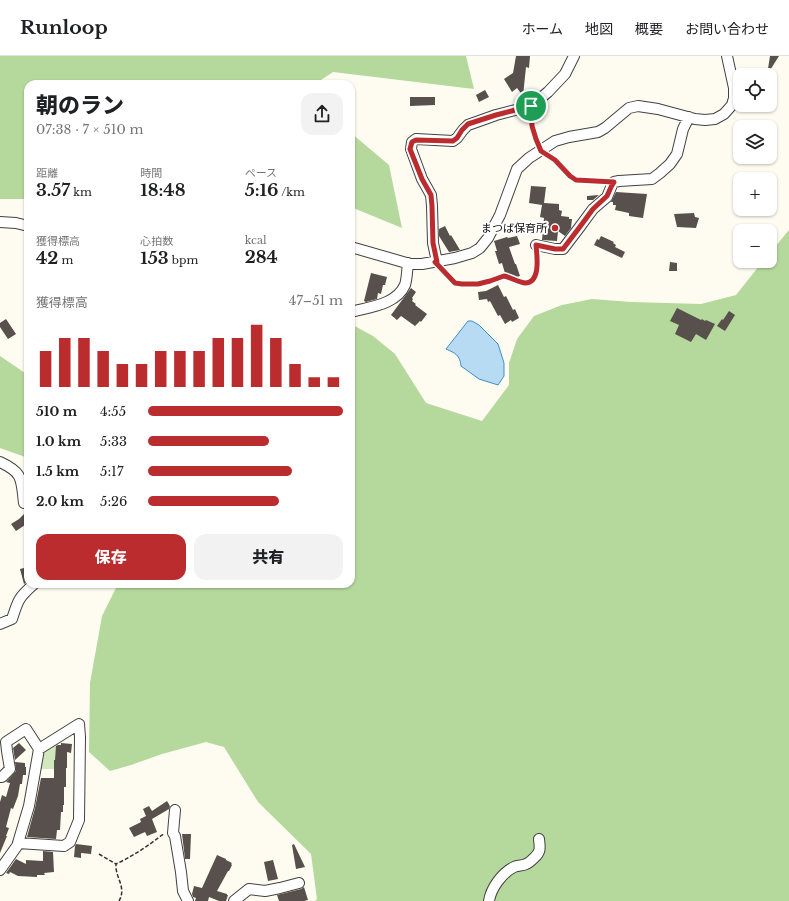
<!DOCTYPE html>
<html lang="ja">
<head>
<meta charset="utf-8">
<style>
	:root { --surface:#fff; --page:#f2f2f2; --text:#202124; --muted:#757577; --line:#e0e0e0; --accent:#ba2c2d }
	body { margin:0; font-family:"Libre Baskerville","Noto Sans JP",serif; background:var(--page); color:var(--text); height:100vh; display:flex; flex-direction:column; font-size:15px; white-space:nowrap }
	* { box-sizing:border-box; margin:0 }
	p { font-size:13px; color:var(--muted) }
	.icon { flex:none; width:22px; height:22px; fill:none; stroke:currentColor; stroke-width:2; stroke-linecap:round; stroke-linejoin:round }
	.map { position:relative; flex:1; overflow:hidden }
	.drawer { position:absolute; left:24px; top:24px; width:331px; height:508px; display:flex; flex-direction:column; background:var(--surface); border-radius:12px; box-shadow:0 1px 3px #0004 }
	.drawer>* { flex:none }
	.fabs { position:absolute; left:733px; top:12px; display:grid; gap:8px }
	.fabs a { display:grid; place-items:center; width:44px; height:44px; border-radius:8px; background:var(--surface); box-shadow:0 1px 3px #0004; font-size:20px }
	.pin { position:absolute; display:grid; place-items:center; width:34px; height:34px; color:#fff; margin:-17px; border:2px solid #fff; border-radius:50%; box-shadow:0 1px 4px #0007 }
	.round { display:grid; place-items:center; flex:none; width:42px; height:42px; border-radius:12px; background:var(--page) }
	.headline { display:flex; align-items:center; justify-content:space-between; height:68px; padding:0 12px }
	h1 { font-size:22px; font-weight:800; line-height:30px }
	.metrics { display:grid; grid-template-columns:repeat(3,1fr); gap:6px; height:68px; padding:4px 12px }
	.metrics div { display:grid; align-content:center }
	.metrics b { font-size:17px; font-weight:800 }
	.metrics small { font-size:11px; font-weight:400 }
	.metrics p { font-size:11px }
	.chart { height:112px; padding:8px 12px }
	.chart p { display:flex; justify-content:space-between }
	.chart svg { width:100%; height:72px; margin-top:4px; stroke:var(--accent); stroke-width:6 }
	.cta { display:flex; gap:8px; margin-top:auto; padding:8px 12px }
	.cta a { flex:1; height:46px; border-radius:12px; background:var(--accent); color:#fff; font-size:16px; font-weight:800; line-height:46px; text-align:center }
	.cta a+a { background:var(--page); color:var(--text) }
	ul { padding:0 12px; list-style:none; font-size:13px }
	li { display:grid; grid-template-columns:64px 48px 1fr; align-items:center; height:30px }
	li i { height:10px; border-radius:5px; background:var(--accent) }
	header { display:flex; align-items:center; gap:24px; box-sizing:border-box; height:56px; padding:0 20px; background:var(--surface); border-bottom:1px solid var(--line) }
	header strong { font-size:19px }
	nav { display:flex; gap:22px; margin-inline-start:auto; font-size:14px }
	.map>svg:first-child { display:block }
</style>
</head>
<body>
<header>
<strong>Runloop</strong>
<nav><a>ホーム</a><a>地図</a><a>概要</a><a>お問い合わせ</a></nav>
</header>
<div class="map">
<svg width="789" height="845" viewBox="0 0 789 845">
	<rect width="100%" height="100%" fill="#fefcf1"/>
	<path fill="#d1e8bc" d="M58,684L56,713H39L42,694Z"/>
	<path fill="#b5d89c" d="M0,0H466L474,33L333,16L315,28H28V143H0Z
		M351,77L389,109L402,172L351,151Z
		M789,174V845H315L317,843L311,798L258,746L224,691L206,686L162,698L131,709L110,715L89,696L90,627L102,560L118,528H351V268L373,280L395,298L426,347L482,365L509,329V307L517,283L534,260L562,249L592,243L631,246L701,248L736,239L763,205H770V197Z
		M0,300L28,319V402L0,392Z"/>
	<path fill="#b8dbf4" stroke="#428dc8" d="M468,265H472L479,269L498,288L504,307V320L498,329L479,323L461,310C460,299 455,297 446,293Z"/>
	<path fill="#57504c" d="M516,0H530L529,12L526,11L523,40L517,32L512,36L504,23L513,17Z
		M770,0H779L767,19Z
		M485,34L489,41L479,46L476,39Z
		M410,41H435V49L410,50Z
		M531,130L546,131L544,147L559,148V154L562,155L561,160L569,161V163H572L571,172L565,180L558,175L557,185L542,184L544,162L540,161L542,149L529,147Z
		M616,136L647,138L643,162L629,160V157L615,154L616,149H613V146H611Z
		M599,139L593,144H587V140Z
		M694,157L695,161L699,162L696,172L677,171L674,158Z
		M445,170L450,180L451,179L460,194L449,196L439,180V173Z
		M517,180L520,188L509,191L515,208H516L520,220L507,224L502,207L499,208L495,195H497L494,185L507,181L508,182Z
		M601,180L614,186L613,187L616,189L615,191L625,196L622,202L594,189L597,183L599,184Z
		M670,206L677,207V215H669Z
		M371,217L387,221L385,229H383L381,238L378,237L377,243L366,246L364,245Z
		M498,229L504,241L506,240L513,254L515,253L519,262L512,266L511,264L505,268L500,259L498,260L490,245L488,246L487,243L479,244L478,236L486,235Z
		M411,232L416,236L412,242L413,243L412,245L416,248L415,249L427,258L421,266L420,265L415,270L401,260L397,264L391,259Z
		M677,252L701,264L702,263L705,265L706,264L715,268L706,284L696,278L691,286L675,278L679,269L670,265Z
		M729,255L735,259L725,275L717,270L722,263L723,264Z
		M6,263L16,278L8,283L0,271V267Z
		M24,458L28,462V467L16,475L11,468L19,463Z
		M28,511V525L24,528L20,513Z
		M19,687L26,694L15,704L13,692Z
		M61,687L72,688L71,697L67,696V712H66V731H64V749H63V756H61L60,774H57L56,783L27,781L35,752L41,722H54V704H55L56,690L58,689H61Z
		M15,706L25,707V711H26V719H23L22,728H20L18,740L13,753L11,752L6,771L9,772L6,780H7L0,797V746L2,739L6,741L10,727L6,726L16,715Z
		M167,745L170,750L169,753L152,763L157,776L147,780L145,776L134,781L129,772L141,766L140,763L146,760L143,753L149,750L152,755Z
		M182,778H191L190,803H185Z
		M76,788L92,790L91,798L81,797V802L74,801L75,790Z
		M294,788L305,811L296,813L292,789Z
		M43,795L53,796L54,816L44,817L45,819H37V821L18,820L10,816L9,818L6,817L16,803L26,808V804L43,805Z
		M217,799L226,803V804L232,807L231,808L232,809L229,815H228L217,835L227,838V839H228L226,845H219L209,841L208,845H195L196,842L193,841L192,838L194,830L202,832Z
		M273,804L278,823L268,825L264,806Z
		M304,831L308,844L304,845H279L277,839L301,833Z"/>
	<g fill="none" stroke-linecap="round" stroke-linejoin="round">
		<defs>
			<path id="minor" d="M0,166L16,167L28,170
				M536,189L555,193H563L579,172L593,153L607,141L612,129L614,126L619,125L652,123L660,117L670,108L677,98L683,73L689,61
				M351,191L410,208H422L455,202L472,197L480,192L488,182L500,159L517,113L529,102L555,85L569,81L598,76L605,72L629,52L638,50L658,53L695,63L705,64L715,63L724,58L732,49L734,42V32L727,0
				M437,206L433,187L432,150L431,139L422,123L411,93L412,86L416,83L453,85L457,82L463,74L468,69L496,59L531,50L548,36L565,18L574,0
				M351,256C369,251 396,249 405,229C407,223 407,214 408,207
				M0,406C24,417 21,424 24,447
				M0,568L12,563C18,544 19,541 34,528
				M0,721H2L10,713L7,695L6,686L26,673L39,693
				M175,754L173,777L175,780L181,816L183,835L188,845
				M0,814L17,790L18,787L29,750L39,693L79,668L80,681L79,764L70,786L64,790L18,787
				M234,845L249,833L265,835L280,832L299,827
				M489,845C491,832 502,817 514,811C518,809 523,810 526,808C529,807 532,804 534,802C541,796 540,792 539,783"/>
		</defs>
		<use href="#minor" stroke="#424242" stroke-width="12"/>
		<path stroke="#313131" stroke-width="1.5" stroke-dasharray="4 2" stroke-linecap="butt" d="M531,59L532,70L537,86
			M550,100C558,106 562,114 570,120C577,126 595,125 604,126
			M442,213L455,227L462,228H478L490,225L504,219C510,221 518,227 525,227C539,227 537,207 536,197
			M99,798L116,808
			M119,845C127,831 115,822 116,808C133,800 148,790 162,779L165,778"/>
		<use href="#minor" stroke="#fff" stroke-width="10"/>
	</g>
	<g fill="none" stroke-linecap="round" stroke-linejoin="round">
		<defs>
			<path id="route" d="M531,50L532,70L536,83L541,95L555,104L570,120L576,124L614,126L612,129L607,140L593,153L579,172L563,193H555L536,189C537,200 541,227 525,227C517,226 510,221 504,220L490,225L478,228H462L455,227L435,206H437L433,187L432,150L431,139L422,123L410,93L412,86L416,84L453,85L457,82L462,74L468,68L496,59Z"/>
		</defs>
		<use href="#route" stroke="#fff" stroke-width="8"/>
		<use href="#route" stroke="#ba2c2d" stroke-width="5"/>
	</g>
	<circle fill="#ba2c2d" stroke="#fff" stroke-width="1.5" cx="555" cy="172" r="4"/>
	<g text-anchor="middle" dominant-baseline="central" stroke-width="4" stroke-linejoin="round" paint-order="stroke">
		<g font-size="11" fill="#0f0f0f" stroke="#fff" text-anchor="end">
			<text x="547" y="172">まつば保育所</text>
		</g>
	</g>
</svg>
<div class="fabs">
<a><svg class="icon" aria-label="locate" viewBox="0 0 24 24"><circle cx="12" cy="12" r="6"/><path d="M12 2v4M12 18v4M2 12h4M18 12h4"/></svg></a>
<a><svg class="icon" aria-label="layers" viewBox="0 0 24 24"><path d="M12 4l9 5-9 5-9-5zM3 14l9 5 9-5"/></svg></a>
<a>+</a>
<a>−</a>
</div>
<div class="pin" style="left:531px;top:50px;background:#1e9e55"><svg class="icon" aria-label="arrive" viewBox="0 0 24 24"><path d="M6 21V4h12l-3 4 3 4H6"/></svg></div>
<section class="drawer">
<div class="headline"><div><h1>朝のラン</h1><p>07:38 · 7 × 510 m</p></div><a class="round"><svg class="icon" aria-label="share" viewBox="0 0 24 24"><path d="M12 15V3M7 8l5-5 5 5M5 13v7h14v-7"/></svg></a></div>
<div class="metrics">
<div><p>距離</p><b>3.57<small> km</small></b></div>
<div><p>時間</p><b>18:48</b></div>
<div><p>ペース</p><b>5:16<small> /km</small></b></div>
</div>
<div class="metrics">
<div><p>獲得標高</p><b>42<small> m</small></b></div>
<div><p>心拍数</p><b>153<small> bpm</small></b></div>
<div><p>kcal</p><b>284</b></div>
</div>
<div class="chart"><p><span>獲得標高</span>47–51 m</p>
<svg viewBox="0 0 160 44" preserveAspectRatio="none"><path d="M5 44V22M15 44V14M25 44V14M35 44V22M45 44V30M55 44V30M65 44V22M75 44V22M85 44V22M95 44V14M105 44V14M115 44V6M125 44V14M135 44V30M145 44V38M155 44V38"/></svg>
</div>
<ul>
<li><b>510 m</b>4:55<i style="width:100%"></i></li>
<li><b>1.0 km</b>5:33<i style="width:62%"></i></li>
<li><b>1.5 km</b>5:17<i style="width:74%"></i></li>
<li><b>2.0 km</b>5:26<i style="width:67%"></i></li>
</ul>
<div class="cta"><a>保存</a><a>共有</a></div>
</section>
</div>
</body>
</html>
